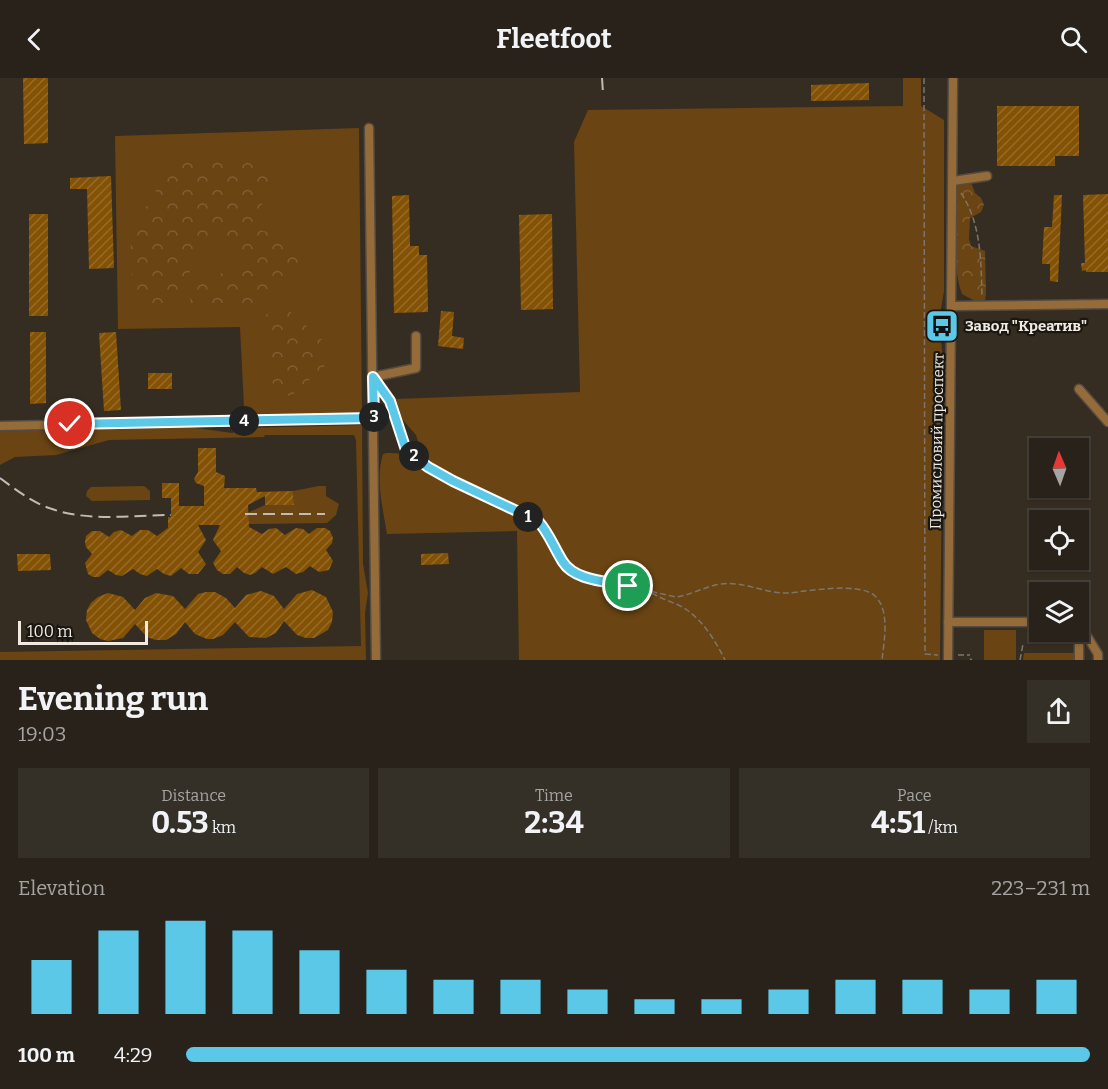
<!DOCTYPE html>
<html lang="en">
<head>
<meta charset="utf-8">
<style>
	:root { --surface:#28221a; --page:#342f27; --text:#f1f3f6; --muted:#a5a4a2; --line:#443f39; --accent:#5bc8e7 }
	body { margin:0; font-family:Bitter,serif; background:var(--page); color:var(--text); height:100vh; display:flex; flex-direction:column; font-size:22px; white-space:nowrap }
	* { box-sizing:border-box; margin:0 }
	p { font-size:20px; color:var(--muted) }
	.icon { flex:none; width:33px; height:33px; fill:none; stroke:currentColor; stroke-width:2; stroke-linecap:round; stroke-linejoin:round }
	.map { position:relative; height:582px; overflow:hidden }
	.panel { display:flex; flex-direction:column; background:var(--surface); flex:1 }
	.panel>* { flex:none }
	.needle { width:39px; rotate:358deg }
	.controls { position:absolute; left:1029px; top:360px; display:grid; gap:12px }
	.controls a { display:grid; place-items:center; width:60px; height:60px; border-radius:0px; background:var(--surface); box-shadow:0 2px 4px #0004,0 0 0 2px var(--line); font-size:30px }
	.scale { position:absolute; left:18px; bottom:15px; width:130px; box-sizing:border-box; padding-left:6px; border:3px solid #f0eae3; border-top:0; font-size:16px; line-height:21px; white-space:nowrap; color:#f0eae3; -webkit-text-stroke:4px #1a1611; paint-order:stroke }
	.pin { position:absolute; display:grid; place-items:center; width:51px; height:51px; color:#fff; margin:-26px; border:3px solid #fff; border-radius:50%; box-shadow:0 2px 6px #0007 }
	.km { position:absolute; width:30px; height:30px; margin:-15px; border-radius:50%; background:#222; color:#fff; font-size:16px; line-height:30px; text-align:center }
	.round { display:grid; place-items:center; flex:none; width:63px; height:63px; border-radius:0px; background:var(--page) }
	.head { display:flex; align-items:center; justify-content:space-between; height:102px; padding:0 18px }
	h1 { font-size:33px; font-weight:700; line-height:45px }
	.stats { display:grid; grid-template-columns:repeat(3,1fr); gap:9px; height:102px; padding:6px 18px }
	.stats div { display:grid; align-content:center; border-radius:0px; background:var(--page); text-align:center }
	.stats b { font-size:30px; font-weight:700 }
	.stats small { font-size:16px; font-weight:400 }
	.stats p { font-size:16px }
	.chart { height:168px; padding:12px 18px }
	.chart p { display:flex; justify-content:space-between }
	.chart svg { width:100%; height:108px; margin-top:6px; stroke:var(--accent); stroke-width:6 }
	ul { padding:0 18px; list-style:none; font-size:20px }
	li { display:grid; grid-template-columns:96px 72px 1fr; align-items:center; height:45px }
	li i { height:15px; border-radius:8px; background:var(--accent) }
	header { display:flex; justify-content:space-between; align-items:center; height:78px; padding:0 18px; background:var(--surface); font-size:27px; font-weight:700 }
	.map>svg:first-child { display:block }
</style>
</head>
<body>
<header><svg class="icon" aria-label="back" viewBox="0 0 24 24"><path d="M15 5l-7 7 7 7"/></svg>Fleetfoot<svg class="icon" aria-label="search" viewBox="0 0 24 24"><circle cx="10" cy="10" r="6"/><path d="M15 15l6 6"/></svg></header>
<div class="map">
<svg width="1108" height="582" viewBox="0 0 1108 582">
	<defs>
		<pattern id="forest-crowns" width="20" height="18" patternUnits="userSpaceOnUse" patternTransform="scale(1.5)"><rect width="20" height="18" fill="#6a4413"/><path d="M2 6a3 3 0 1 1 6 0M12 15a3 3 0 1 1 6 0" fill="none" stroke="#805f35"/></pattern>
		<pattern id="building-hatch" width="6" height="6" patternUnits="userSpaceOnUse" patternTransform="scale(1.5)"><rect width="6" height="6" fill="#845205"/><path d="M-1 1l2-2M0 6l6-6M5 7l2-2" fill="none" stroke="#966b29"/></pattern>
	</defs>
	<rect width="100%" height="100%" fill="#362d22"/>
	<path fill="#6a4413" d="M903,0H921V28L944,42V213L939,242L943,283L940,582H519L517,453L387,456C383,431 375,401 383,376C392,373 412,378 423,378L416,357L402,341L396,321L580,314L574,64L588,32L903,28Z
		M359,50L362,335L248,336L244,329L240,249L118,251L115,58Z
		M362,347L363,486L368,515L365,535L366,582H0V574L361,568L356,362L354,357H265L264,359L109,362L56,377L15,379L0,387V353L72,351C81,357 86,357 96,351L189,349L232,355L247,350Z
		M144,408L150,413V422L92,423L86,418L87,413L91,409Z
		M319,408H326V418L339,426L336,437L327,445L248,446L245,436L265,427H294L293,413Z
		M984,552H1016V582H984Z
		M1024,575H1074V582H1023Z"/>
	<path fill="url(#forest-crowns)" d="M218,79L231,94L248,84L272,88L270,110L260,130L262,153L283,155L298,177L299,195L274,203L263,216L243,233L192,230L188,213L216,196L250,192L235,170L215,156L198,162C193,192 186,210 164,231L140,224C137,212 132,199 130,187C125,152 159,108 178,81Z
		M957,99H969L975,115L981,120L984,127L981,134L970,140L969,161L971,168L985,173L986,216L985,222L977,224L962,216C951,186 954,131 957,99Z
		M278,225L296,238L323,263L327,286L291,318L281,317L272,304L265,238Z"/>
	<path fill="url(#building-hatch)" d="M23,0H48V65L24,66Z
		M869,5V22L811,23V7Z
		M997,28H1079V78H1055V88H997Z
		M111,98L114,190L89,191L87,111H70V100Z
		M1108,116V194H1086V192L1082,193L1081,185H1085L1083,117Z
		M409,117L410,168H419V177H427L428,234L394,235L392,118Z
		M1054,117H1062L1058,204L1050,203V186H1042L1044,149H1052Z
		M29,136H48V238H29Z
		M552,136L553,231L521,232L519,137Z
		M441,233L454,234L452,258L464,260L463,271L438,268Z
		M30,254H46V325L30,326Z
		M116,254L121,332L104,333L99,255Z
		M148,295H172V311H148Z
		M198,370H216V394L225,398L224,410H256L257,414L293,413L294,427H265V418L248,427L249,449L262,456L269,451L276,450L285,457L296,450L303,451L309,456L317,450H325L330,453L333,460L332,465L326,472L333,483L329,492L319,494L310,488L303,494L296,496L286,489L273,496L262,489L255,495L250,497L244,495L237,489L230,496H223L217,492L213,485L221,473L213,462L220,447H198L206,462L198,474L206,486L198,496H189L181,490L171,498L164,496L157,491L147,498L140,496L133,491L122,498L116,497L108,492L99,499H93L88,496L85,485L92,476L86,469L85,464L86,458L92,453H100L109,459L114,454L121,452L132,458L140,452H148L157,458L168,450V439H171V420H162V405H179V428H204V408L196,405L194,401L198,394Z
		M448,475L449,486L421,487V476Z
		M17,476H50L51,492L18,493Z
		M312,512L326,519L333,534L332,544L328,552L314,560H306L297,557L284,543L276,555L266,560L249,559L235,544L223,557L213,561H207L195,556L185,544L176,556L166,562H156L147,559L135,546L123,560L108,563L100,561L92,555L86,542L87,532L91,525L98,519L108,515L123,519L135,532L145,520L156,515L173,518L185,531L198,516L206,514H215L226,520L235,530L246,517L261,513L274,518L284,531L297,516Z"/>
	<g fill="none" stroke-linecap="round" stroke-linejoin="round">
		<defs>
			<path id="minor" d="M369,50L376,582
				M953,103L987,98
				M952,228L1108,226
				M373,299L416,290V258
				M1079,311L1108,344
				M0,348L374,340
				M948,544H1040
				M1079,545L1098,576V582
				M1079,545V582
				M948,582L953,0"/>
		</defs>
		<use href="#minor" stroke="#544b41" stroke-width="11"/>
		<path stroke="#7d756c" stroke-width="1.5" stroke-dasharray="6 3" stroke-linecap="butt" d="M924,0L925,576L938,577
			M961,115C981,145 981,182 982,218
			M381,310L390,323L406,372L428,389L453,403L538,443C557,463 555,486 584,498L676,519C692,517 705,508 721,506C744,503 766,516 789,515C809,513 861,503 876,519C890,534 884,563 882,582
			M652,515C663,522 677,525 687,532C704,544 716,564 725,582
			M958,577H970
			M970,581L972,582
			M1020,582L1023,566"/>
		<use href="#minor" stroke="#966b3a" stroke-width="8"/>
		<path stroke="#c2bbb3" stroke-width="2" stroke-dasharray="12 6" stroke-linecap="butt" d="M602,0L603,15
			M0,400C16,412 33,425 52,431C89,444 133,437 171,437
			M245,436H325"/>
	</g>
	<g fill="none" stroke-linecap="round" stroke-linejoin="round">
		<defs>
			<path id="route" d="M70,346L374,340L373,299L390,323L406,372L428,389L453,403L538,443C549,455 554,470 563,484C575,503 608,503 628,508"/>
		</defs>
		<use href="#route" stroke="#fff" stroke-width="12"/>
		<use href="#route" stroke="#5bc8e7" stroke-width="8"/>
	</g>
	<defs>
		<symbol id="bus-square" viewBox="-11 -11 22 22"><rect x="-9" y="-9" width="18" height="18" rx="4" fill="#5bc8e7" stroke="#1a1611"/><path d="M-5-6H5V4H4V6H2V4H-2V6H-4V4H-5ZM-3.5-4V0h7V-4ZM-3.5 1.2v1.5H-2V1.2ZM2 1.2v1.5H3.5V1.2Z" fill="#111"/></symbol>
	</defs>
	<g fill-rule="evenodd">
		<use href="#bus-square" x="923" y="229" width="38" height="38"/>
	</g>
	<g text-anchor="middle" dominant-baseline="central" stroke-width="4.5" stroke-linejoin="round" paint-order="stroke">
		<g font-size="15" font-weight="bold" fill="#f0eae3" stroke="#1a1611" text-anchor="start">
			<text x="965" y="248">Завод "Креатив"</text>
		</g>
		<g font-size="15" fill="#f0eae3" stroke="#1a1611">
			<text transform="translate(937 363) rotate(-89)">Промисловий проспект</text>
		</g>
	</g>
</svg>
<div class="controls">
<a><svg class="needle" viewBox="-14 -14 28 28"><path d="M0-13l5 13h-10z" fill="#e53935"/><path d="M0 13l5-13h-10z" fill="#a5a4a2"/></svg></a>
<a><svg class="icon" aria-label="locate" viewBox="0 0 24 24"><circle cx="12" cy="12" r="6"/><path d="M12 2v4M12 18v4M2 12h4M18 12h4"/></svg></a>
<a><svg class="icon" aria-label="layers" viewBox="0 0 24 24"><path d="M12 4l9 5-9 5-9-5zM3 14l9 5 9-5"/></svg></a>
</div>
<div class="scale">100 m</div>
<div class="pin" style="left:628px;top:508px;background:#1e9e55"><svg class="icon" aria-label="arrive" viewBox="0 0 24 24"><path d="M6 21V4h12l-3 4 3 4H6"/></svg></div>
<div class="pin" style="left:70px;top:346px;background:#d93025"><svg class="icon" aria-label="check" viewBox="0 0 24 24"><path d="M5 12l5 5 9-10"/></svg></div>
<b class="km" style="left:528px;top:439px">1</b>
<b class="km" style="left:414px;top:378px">2</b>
<b class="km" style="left:374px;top:339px">3</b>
<b class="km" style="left:244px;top:343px">4</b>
</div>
<section class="panel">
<div class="head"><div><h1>Evening run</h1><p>19:03</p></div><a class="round"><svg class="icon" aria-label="share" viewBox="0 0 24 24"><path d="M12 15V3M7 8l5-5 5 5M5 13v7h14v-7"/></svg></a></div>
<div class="stats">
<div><p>Distance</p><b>0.53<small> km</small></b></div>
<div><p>Time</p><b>2:34</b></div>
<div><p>Pace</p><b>4:51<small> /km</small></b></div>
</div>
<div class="chart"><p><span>Elevation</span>223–231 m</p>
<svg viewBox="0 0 160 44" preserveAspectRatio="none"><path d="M5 44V22M15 44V10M25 44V6M35 44V10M45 44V18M55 44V26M65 44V30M75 44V30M85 44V34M95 44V38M105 44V38M115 44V34M125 44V30M135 44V30M145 44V34M155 44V30"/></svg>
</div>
<ul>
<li><b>100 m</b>4:29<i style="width:100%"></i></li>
</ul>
</section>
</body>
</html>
